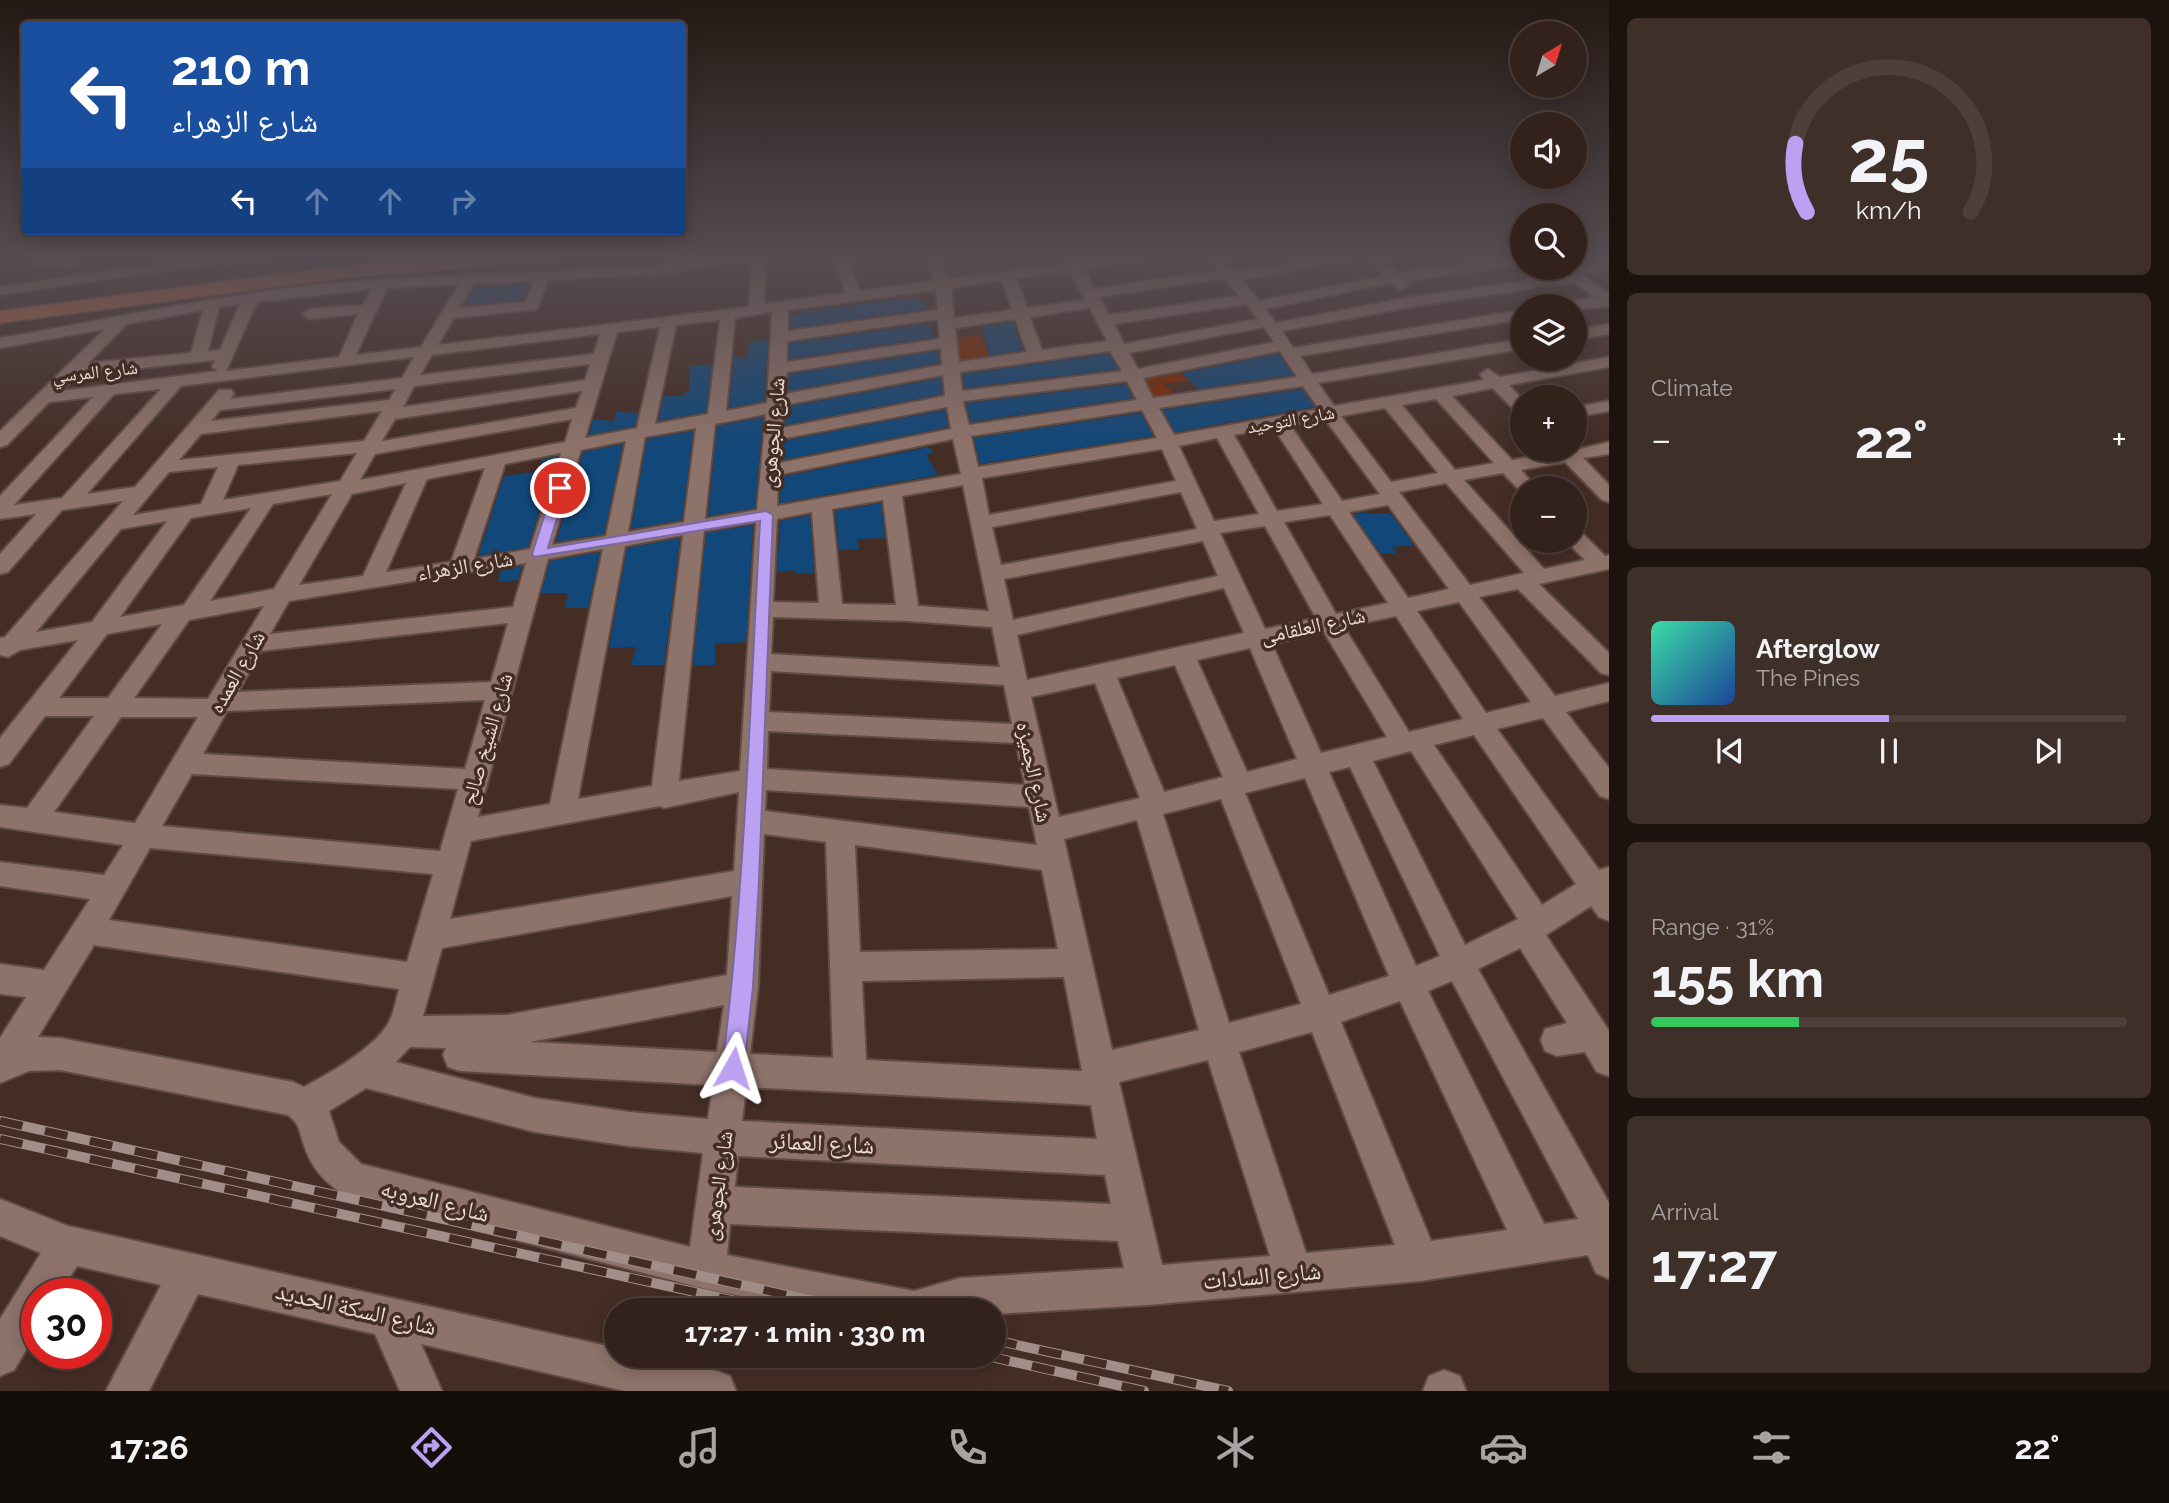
<!DOCTYPE html>
<html lang="en">
<head>
<meta charset="utf-8">
<style>
  :root { --surface:#33221c; --page:#3e2f29; --text:#f1f3f6; --muted:#a9a4a3; --line:#4e3f3b; --accent:#bca0f2 }
  body { margin:0; font-family:Raleway,"Noto Naskh Arabic",sans-serif; background:var(--page); color:var(--text); height:100vh; display:flex; flex-direction:column; font-size:26px; white-space:nowrap }
  * { box-sizing:border-box; margin:0 }
  p { font-size:23px; color:var(--muted) }
  .icon { flex:none; width:38px; height:38px; fill:none; stroke:currentColor; stroke-width:2; stroke-linecap:round; stroke-linejoin:round }
  .map { position:relative; flex:1; overflow:hidden }
  .panel { display:flex; flex-direction:column; gap:18px; padding:18px; background:#1c130f; width:560px }
  .panel>* { flex:none }
  .top-card { position:absolute; left:21px; top:21px; width:665px; height:214px; border-radius:7px; box-shadow:0 4px 18px #0003,0 0 0 2px var(--line); background:#1a4fa0; color:#fff; overflow:hidden }
  .needle { width:46px; rotate:38deg }
  .controls { position:absolute; left:1510px; top:21px; display:grid; gap:14px }
  .controls a { display:grid; place-items:center; width:77px; height:77px; border-radius:50%; background:var(--surface); box-shadow:0 4px 18px #0003,0 0 0 2px var(--line); font-size:35px }
  .speed { position:absolute; left:21px; top:1278px; display:flex; gap:14px; font-size:35px; font-weight:700; text-align:center }
  .speed>* { display:grid; place-content:center; width:91px; height:91px; border-radius:50%; background:var(--surface); box-shadow:0 4px 18px #0003,0 0 0 2px var(--line); line-height:1 }
  .speed .limit { border:10px solid #d22; background:#fff; color:#111 }
  .pin { position:absolute; display:grid; place-items:center; width:60px; height:60px; color:#fff; margin:-30px; border:4px solid #fff; border-radius:50%; box-shadow:0 2px 7px #0007 }
  .me { position:absolute; width:77px; margin:-38px; rotate:6deg; stroke-linejoin:round; filter:drop-shadow(0 0 5px #0008) }
  .turn { display:flex; align-items:center; gap:24px; height:147px; padding:0 35px; font-size:32px }
  .turn .icon { width:91px; height:91px; stroke-width:2.5 }
  .turn b { display:block; font-size:49px; line-height:60px }
  .lanes { display:flex; align-items:center; height:66px; padding:0 35px; background:#0003; justify-content:center; gap:35px; direction:ltr }
  .lanes .off { opacity:.35 }
  .big { font-size:52px; font-weight:700; line-height:1.1 }
  .panel .card { flex:1; display:flex; flex-direction:column; justify-content:center; gap:10px; min-width:0; padding:0 24px; border-radius:10px; background:var(--page) }
  .panel .dial { align-items:center; gap:0 }
  .dial svg { height:182px; overflow:visible; fill:none; stroke:var(--line); stroke-width:7; stroke-linecap:round; text-anchor:middle }
  .dial text { fill:var(--text); stroke:none }
  .song { display:flex; align-items:center; gap:21px }
  .cover { width:84px; height:84px; border-radius:10px; background:linear-gradient(135deg,hsl(160 70% 55%),hsl(220 70% 35%)) }
  .played { height:7px; border-radius:4px; background:linear-gradient(90deg,var(--accent) 50%,var(--line) 50%) }
  .keys { display:flex; justify-content:space-around; direction:ltr }
  .heat { display:flex; justify-content:space-between; align-items:center; font-size:38px; direction:ltr }
  .charge { height:10px; border-radius:5px; background:linear-gradient(90deg,#34c759 31%,var(--line) 0) }
  .trip { position:absolute; left:604px; top:1298px; width:402px; height:70px; border-radius:35px; background:var(--surface); box-shadow:0 4px 18px #0003,0 0 0 2px var(--line); font-weight:700; line-height:70px; text-align:center }
  .tab-bar { display:flex; height:112px; justify-content:space-around; align-items:center; background:#140e0b; color:var(--muted) }
  .tab-bar .icon { width:49px; height:49px }
  .tab-bar .current { color:var(--accent) }
  .tab-bar b { font-size:32px; color:var(--text) }
  main { display:flex; flex:1; min-height:0 }
  .map>svg:first-child { display:block }
  .green { fill:#7d2700 }
  .building { fill:#114779 }
  .lines { fill:none; stroke-linecap:round; stroke-linejoin:round }
  .minor-casing { stroke:#604c45; stroke-width:4 }
  .major-casing { stroke:#604c45; stroke-width:3 }
  .minor { fill:#8e736a; fill-rule:evenodd }
  .major { fill:#bb6545; fill-rule:evenodd }
  .rail-casing { stroke:#a18e88; stroke-width:10 }
  .rail { stroke:#442d25; stroke-width:8; stroke-dasharray:23; stroke-linecap:butt }
  .route { fill:#bca0f2; stroke:#7a689d; stroke-width:2 }
  .labels { text-anchor:middle; stroke-width:7; stroke-linejoin:round; paint-order:stroke }
  .far-street-label { font-size:18px; fill:#ebdbd6; stroke:#442d25 }
  .street-label { font-size:21px; fill:#ebdbd6; stroke:#442d25 }
  .near-street-label { font-size:24px; fill:#ebdbd6; stroke:#442d25 }
</style>
</head>
<body>
<main>
<div class="map">
<svg width="1609" height="1391" viewBox="0 0 1609 1391">
  <rect width="100%" height="100%" fill="#442d25"/>
  <g class="green">
    <path d="M980,335l11,24 -37,3 1,-24z"/>
    <path d="M1175,369l14,12 -25,3 13,13 -29,5 -7,-15 22,-4 -24,3 -5,-10 21,-4 7,10 -5,-10z"/>
  </g>
  <g class="building">
    <path d="M529,284l-7,16 -58,4 11,-17z"/>
    <path d="M902,299h23l1,10 -135,19v-12l10,-1 -1,-4z"/>
    <path d="M1013,322l10,28 -33,5 -8,-28z"/>
    <path d="M929,324l5,13 -144,22v-16z"/>
    <path d="M768,340l-4,61 -35,7 5,-51 14,1 1,-17z"/>
    <path d="M938,351l1,12 -151,28 1,-17z"/>
    <path d="M1109,354l9,15 -154,19 -1,-14z"/>
    <path d="M1279,354l14,21 -95,14 -16,-16z"/>
    <path d="M689,365h23l-6,47 -48,9 6,-25h21l1,-4 3,-1z"/>
    <path d="M941,378l1,16 -157,31 1,-18z"/>
    <path d="M1126,384l7,14 -162,24 -5,-19z"/>
    <path d="M1302,389l13,18 -140,25 -12,-22z"/>
    <path d="M945,410l3,17 -166,33 1,-19z"/>
    <path d="M616,412l22,1 -3,13 -46,9 4,-16 21,2z"/>
    <path d="M1141,413l12,23 -173,28 -6,-26z"/>
    <path d="M763,417l-8,91 -47,8 9,-90z"/>
    <path d="M693,431l-11,89 -51,9 16,-90z"/>
    <path d="M623,444l-19,90 -48,8 27,-90z"/>
    <path d="M929,447l4,6 -7,2 12,20 -158,28 1,-26z"/>
    <path d="M557,456l-29,91 -50,9 26,-80 37,-5v-11z"/>
    <path d="M881,503l4,35 -28,1 2,10 -20,1 -4,-39z"/>
    <path d="M1366,512l2,2 22,-1 24,32 -22,2 5,6 -16,1 -28,-40z"/>
    <path d="M810,515l4,59 -20,-1 1,-3 -18,2 3,-51z"/>
    <path d="M753,525l-7,117 -31,2v21l-22,1 13,-133z"/>
    <path d="M680,538l-16,127h-33l5,-18 -27,1 18,-100z"/>
    <path d="M600,552l-12,56h-23l3,-15h-27l9,-32z"/>
    <path d="M522,566l-4,14 -20,2 2,-12z"/>
  </g>
  <g class="lines">
    <defs>
      <g id="minor">
        <path d="M40,256l34,3 7,4 -7,4 -39,-1 -2,-3z"/>
        <path d="M230,256h51l-7,4 -116,11 -158,24v-8l158,-24z"/>
        <path d="M727,256h39l-2,48 81,-11 -11,-37h14l11,35 75,-10 -9,-25h14l9,23 169,-23h37l-7,4 -63,9 10,20 125,-19 -11,-14h14l14,16 100,-16h45l16,17 125,-17v8l-118,17 4,5 -7,4 -11,-7 -125,26 11,14 140,-27 104,-14 7,-4 38,-3 -7,-7 51,-6v8l-27,4 27,20v12l-34,4v-4h-13l2,-3 31,-6 -20,-14 -38,3 -7,3 -114,17 -134,25 11,17 229,-38v9l-222,37 12,18 210,-35v10l-204,34 16,23 150,-26 -4,-6 8,-5 12,8 109,-20v10l-100,18 13,14v14l-6,-1 -23,-24 -41,8 60,64 44,-8 -1,-2h20l34,-8v12l-26,4 26,27v17l-7,-2 -37,-38 -44,8 16,18h-15v5l-19,-20 -39,7 80,89 41,-9 -19,-19h9v-9l7,1 23,23 4,-1v14l-70,15 70,69v22l-8,-2 -83,-84 -39,8 76,99 54,-13v18l-43,11 43,56v31l-9,-3 -57,-78 -46,11 102,141 10,-3v54l-10,-4 -8,-11 -45,29 63,96v45l-12,-4 -12,-20 -28,4 -12,-5 -4,-11 4,-11 22,-6 -47,-75 -42,21 131,234v76l-13,-6 -8,-18 -167,26 -274,24 -153,9v-3h-179l-109,-22 -353,-91c-26,-11 -42,-29 -50,-56 -4,-13 -4,-19 -15,-27l-228,-45 -31,1 -29,12v-45l26,-41 -26,-3v-30l44,6 46,-71 -90,-13v-24l104,13 19,-30 -123,-18v-22l27,3 67,-92h-49l-36,48 -9,3v-29l78,-98 -58,10 -12,7 -8,-2v-17l5,-1 118,-136 -61,9 -54,62 -8,2v-20l36,-40 -36,5v-23l93,-99 -44,5 -42,43 -7,2v-16l105,-102 -105,19v-10c118,-20 232,-47 351,-56 125,-11 251,-7 376,-26zM1367,257l16,19 -124,25 -17,-21zM752,261l-3,46 -311,38 16,-27 83,-9 11,-29 106,-6zM1070,271l15,29 -58,8 -11,-30zM1225,278l14,18 -130,19 -10,-18zM1002,280l10,30 -58,8 -3,-30zM533,281l-7,21 -67,6 15,-24zM459,284l-38,63 -65,8 31,-67zM372,289l-9,16 -53,4 -8,5 8,5 48,-5 -19,43 -113,14 31,-69zM936,290l2,20 -150,21v-21zM240,304l-20,46 -12,1 11,-44zM1246,304l12,15 -134,25 -10,-20zM1090,308l17,33 -65,9 -12,-33zM203,310l-12,43 -103,10 39,-39zM772,312l-5,91 -41,8 9,-93zM938,319l2,20 -153,23v-21zM1015,319l12,33 -68,10 -4,-34zM720,320l-12,94 -53,10 21,-99zM660,327l-23,101 -52,10 32,-106zM1264,327l10,15 -136,27 -9,-16zM600,334l-6,20 -174,21 12,-20zM941,348l1,17 -157,29 2,-22zM1110,351l12,20 -160,20 -2,-19zM1280,351l17,26 -144,21 -10,-20zM414,357l-12,21 -172,21 4,-5 -3,-4h-12l-84,97 -48,7 94,-108zM215,360l-3,7 6,4 -157,20 16,-16zM590,364l-5,16 -182,27 11,-21zM943,375l2,21 -163,32 2,-23zM1127,381l10,19 -168,25 -6,-24zM1303,386l16,23 -145,26 -15,-27zM161,389l-99,109 -48,7 100,-111zM396,389l-7,11 -178,21 9,-11zM582,391l-6,17 -194,33 13,-22zM1436,399l58,64 -39,7 -53,-65zM947,407l4,22 -172,34 2,-24zM1385,408l53,65 -47,9 -50,-66zM1142,410l15,28 -179,29 -7,-31zM382,411l-18,30 -185,19 22,-26zM766,414l-9,96 -52,9 10,-95zM572,419l-7,23 -205,38 15,-26zM1325,419l55,75 -38,7 -52,-76zM696,428l-12,94 -56,10 17,-95zM1274,428l49,76 -46,7 -43,-76zM1217,438l42,76 -45,7 -35,-75zM953,439l8,35 -184,32 1,-31zM626,441l-20,95 -54,9 29,-95zM1162,449l14,32 -187,34 -7,-37zM357,453l-17,28 -117,19 15,-35zM561,453l-31,96 -56,10 31,-95zM218,467l-17,37 -68,11 36,-43zM485,468l-34,94 -65,10 41,-93zM406,483l-43,93 -64,9 53,-91zM1446,483l78,90 -54,12 -71,-93zM963,485l26,126 -71,-5 -16,-110zM1181,492l16,37 -196,36 -9,-38zM332,494l-58,95 -64,12 63,-97zM883,500l13,105 -54,-1 -10,-95zM1388,505l61,84 -41,9 -59,-86zM251,508l-67,97 -64,12 71,-99zM812,512l7,91 -46,-1 4,-83zM1330,515l58,88 -52,11 -52,-92zM167,521l-75,101 -56,10 85,-103zM756,522l-16,249 -61,10 25,-250zM1265,526l51,92 -51,11 -45,-96zM683,535l-31,251 -74,13 47,-253zM1203,541l15,35 -205,44 -9,-41zM603,549l-53,255 -72,13 70,-258zM526,563l-13,44 -243,27 19,-33zM1224,588l20,45 -217,47 -10,-45zM1459,602l72,100 -45,11 -69,-102zM264,606l-56,93 -74,-1 55,-78zM1396,616l67,103 -54,13 -65,-105zM773,617l135,4 84,6 8,40 -229,-13zM508,623l-17,59 -253,10 23,-41zM162,624l-54,74h-49l48,-64zM1324,632l63,105 -66,16 -49,-109zM1250,648l47,111 -50,13 -50,-112zM1175,665l48,112 -59,15 -47,-114zM771,671l233,14 8,39 -243,-12zM1095,683l45,115 -81,19 -28,-120zM485,700l-20,69 -262,-15 24,-43zM121,717h77l-63,106 -81,-11zM768,731l248,12 9,42 -258,-16zM1474,735l102,149 -34,21 -108,-160zM1411,751l107,168 -53,26 -92,-184zM1350,767l90,189 -24,10 -87,-194zM192,774l266,15 -18,62 -278,-25zM1305,778l84,198 -60,19 -84,-202zM766,790l263,17 8,38 -272,-34zM739,792l-5,79 -284,48 21,-78 189,-35 4,2zM1221,799l80,205 -72,19 -66,-209zM1137,820l62,210 -87,20 -48,-211zM764,834l62,8 7,216 -83,-4 8,-67zM855,845l187,25 16,79 -198,3zM150,848l283,26 -26,88 -298,-42zM732,896l-5,79 -220,40 -84,1 19,-68zM94,945l305,44c-3,11 -5,24 -10,33 -14,26 -59,51 -85,65l-11,-5 -233,-44 -22,-1zM1064,977l18,94 -216,-11 -4,-79zM1452,981l126,238 -34,5 -116,-233zM1400,1001l107,229 -76,11 -90,-219zM724,1005l-7,47 -187,-10zM1312,1032l83,213 -89,8 -67,-201zM410,1047l36,1 -3,7 5,12 12,4 253,14 -5,34 -79,-7 -94,-14 -139,-36zM1208,1060l62,196 -108,9 -43,-183zM746,1087l345,18 6,34 -355,-18zM366,1088l169,44 94,14 74,7 -13,94 -329,-83 -22,-22 -10,-31zM738,1156l367,19 6,29 -376,-17zM730,1224l388,17 6,27 -164,10 -46,13 -187,-36z"/>
        <path d="M1609,324v10l-34,6v-10z"/>
        <path d="M1609,401v10l-34,6v-10z"/>
        <path d="M0,1199l68,27 548,122v8c38,0 78,6 114,20l6,15h-111l-204,-47 21,47h-42l-25,-57 -177,-40 -49,97h-43l55,-106 -84,-19 -17,27h-23v39l-23,38 -14,6v-57l41,-66 -41,-17z"/>
        <path d="M1444,1370l16,6 6,15h-43l6,-15z"/>
      </g>
      <path id="major" d="M481,256h83l-9,5 -206,16 -349,46v-12l349,-46z"/>
    </defs>
    <use href="#minor" class="minor-casing"/>
    <use href="#major" class="major-casing"/>
    <use href="#minor" class="minor"/>
    <use href="#major" class="major"/>
    <defs>
      <g id="rail">
        <path d="M0,1121l859,190"/>
        <path d="M0,1139l781,172"/>
        <path d="M994,1340l234,51"/>
        <path d="M987,1356l157,35"/>
      </g>
    </defs>
    <use href="#rail" class="rail-casing"/>
    <use href="#rail" class="rail"/>
  </g>
  <linearGradient id="sky" x2="0" y2="1"><stop stop-color="#251914"/><stop offset="0.57" stop-color="#564c51"/><stop offset="1" stop-color="#564c51" stop-opacity="0"/></linearGradient>
  <rect width="1609" height="451" fill="url(#sky)"/>
  <path class="route" d="M560,485l6,3 -18,60 218,-37 7,4 -14,366 -6,106 -9,81 -3,8 -8,3 -7,-3 -4,-8c23,-181 28,-365 38,-547l-226,36 -2,-3 21,-66z"/>
  <g class="labels">
    <g class="far-street-label">
      <text transform="translate(95 372) rotate(-6)" y="6">شارع المرسي</text>
      <text transform="translate(1291 420) rotate(-10)" y="6">شارع التوحيد</text>
    </g>
    <g class="street-label">
      <text transform="translate(773 433) rotate(-85)" y="7">شارع الجوهرى</text>
      <text transform="translate(465 566) rotate(-9)" y="7">شارع الزهراء</text>
      <text transform="translate(1313 626) rotate(-12)" y="7">شارع العلقامى</text>
      <text transform="translate(237 672) rotate(-60)" y="7">شارع العمده</text>
      <text transform="translate(487 739) rotate(-74)" y="7">شارع الشيخ صالح</text>
      <text transform="translate(1034 772) rotate(78)" y="7">شارع الجميزه</text>
      <text transform="translate(718 1186) rotate(-82)" y="7">شارع الجوهرى</text>
    </g>
    <g class="near-street-label">
      <text transform="translate(822 1143) rotate(3)" y="8">شارع العمائر</text>
      <text transform="translate(435 1201) rotate(14)" y="8">شارع العروبه</text>
      <text transform="translate(1262 1276) rotate(-5)" y="8">شارع السادات</text>
      <text transform="translate(356 1309) rotate(13)" y="8">شارع السكة الحديد</text>
    </g>
  </g>
</svg>
<div class="controls">
<a><svg class="needle" viewBox="-14 -14 28 28"><path d="M0-13l5 13h-10z" fill="#e53935"/><path d="M0 13l5-13h-10z" fill="#a9a4a3"/></svg></a>
<a><svg class="icon" aria-label="sound" viewBox="0 0 24 24"><path d="M4 9h4l5-4v14l-5-4H4zM17 9q2 3 0 6"/></svg></a>
<a><svg class="icon" aria-label="search" viewBox="0 0 24 24"><circle cx="10" cy="10" r="6"/><path d="M15 15l6 6"/></svg></a>
<a><svg class="icon" aria-label="layers" viewBox="0 0 24 24"><path d="M12 4l9 5-9 5-9-5zM3 14l9 5 9-5"/></svg></a>
<a>+</a>
<a>−</a>
</div>
<div class="speed"><div class="limit">30</div></div>
<div class="pin" style="left:560px;top:488px;background:#d93025"><svg class="icon" aria-label="arrive" viewBox="0 0 24 24"><path d="M6 21V4h12l-3 4 3 4H6"/></svg></div>
<svg class="me" style="left:733px;top:1068px" viewBox="-20 -20 40 40"><path d="M0-17L14 15 0 8-14 15z" fill="#bca0f2" stroke="#fff" stroke-width="4"/></svg>
<div class="trip">17:27 · 1 min · 330 m</div>
<div class="top-card">
<div class="turn"><svg class="icon" aria-label="left" viewBox="0 0 24 24"><path d="M17 20v-9H6M10 6l-5 5 5 5"/></svg><div><b>210 m</b>شارع الزهراء</div></div>
<div class="lanes"><svg class="icon" aria-label="left" viewBox="0 0 24 24"><path d="M17 20v-9H6M10 6l-5 5 5 5"/></svg><svg class="icon off" aria-label="ahead" viewBox="0 0 24 24"><path d="M12 20V5M6 11l6-6 6 6"/></svg><svg class="icon off" aria-label="ahead" viewBox="0 0 24 24"><path d="M12 20V5M6 11l6-6 6 6"/></svg><svg class="icon off" aria-label="right" viewBox="0 0 24 24"><path d="M7 20v-9h11M14 6l5 5-5 5"/></svg></div>
</div>
</div>
<section class="panel">
<div class="card dial"><svg viewBox="0 0 100 80">
<path d="M14 69A42 42 0 1 1 86 69"/>
<path d="M14 69A42 42 0 0 1 9 39" stroke="#bca0f2"/>
<text x="50" y="56" font-size="32" font-weight="700">25</text>
<text x="50" y="72" font-size="11">km/h</text>
</svg></div>
<div class="card"><p>Climate</p>
<div class="heat"><a>−</a><b class="big">22°</b><a>+</a></div>
</div>
<div class="card">
<div class="song"><i class="cover"></i><div><b>Afterglow</b><p>The Pines</p></div></div>
<div class="played"></div>
<div class="keys"><svg class="icon" aria-label="previous" viewBox="0 0 24 24"><path d="M18 5L8 12l10 7zM5 5v14"/></svg><svg class="icon" aria-label="pause" viewBox="0 0 24 24"><path d="M8 5v14M16 5v14"/></svg><svg class="icon" aria-label="next" viewBox="0 0 24 24"><path d="M6 5l10 7-10 7zM19 5v14"/></svg></div>
</div>
<div class="card"><p>Range · 31%</p><b class="big">155 km</b><div class="charge"></div></div>
<div class="card"><p>Arrival</p><b class="big">17:27</b></div>
</section>
</main>
<nav class="tab-bar">
<b>17:26</b>
<svg class="icon current" aria-label="directions" viewBox="0 0 24 24"><path d="M12 3l9 9-9 9-9-9zM9 14v-3h6M13 9l2 2-2 2"/></svg>
<svg class="icon" aria-label="music" viewBox="0 0 24 24"><path d="M9 18V5l10-2v13"/><circle cx="6" cy="18" r="3"/><circle cx="16" cy="16" r="3"/></svg>
<svg class="icon" aria-label="phone" viewBox="0 0 24 24"><path d="M5 4h4l2 5-3 2q2 4 5 5l2-3 5 2v4C11 20 4 13 5 4z"/></svg>
<svg class="icon" aria-label="climate" viewBox="0 0 24 24"><path d="M12 3v18M4 7l16 10M4 17L20 7"/></svg>
<svg class="icon" aria-label="car" viewBox="0 0 24 24"><path d="M5 17H2v-5l4-1 3-4h7l3 4 3 1v5h-3M9 17h6M6 11h13"/><circle cx="7" cy="17" r="2"/><circle cx="17" cy="17" r="2"/></svg>
<svg class="icon" aria-label="filters" viewBox="0 0 24 24"><path d="M4 7h16M4 17h16"/><circle cx="9" cy="7" r="2"/><circle cx="15" cy="17" r="2"/></svg>
<b>22°</b>
</nav>
</body>
</html>
